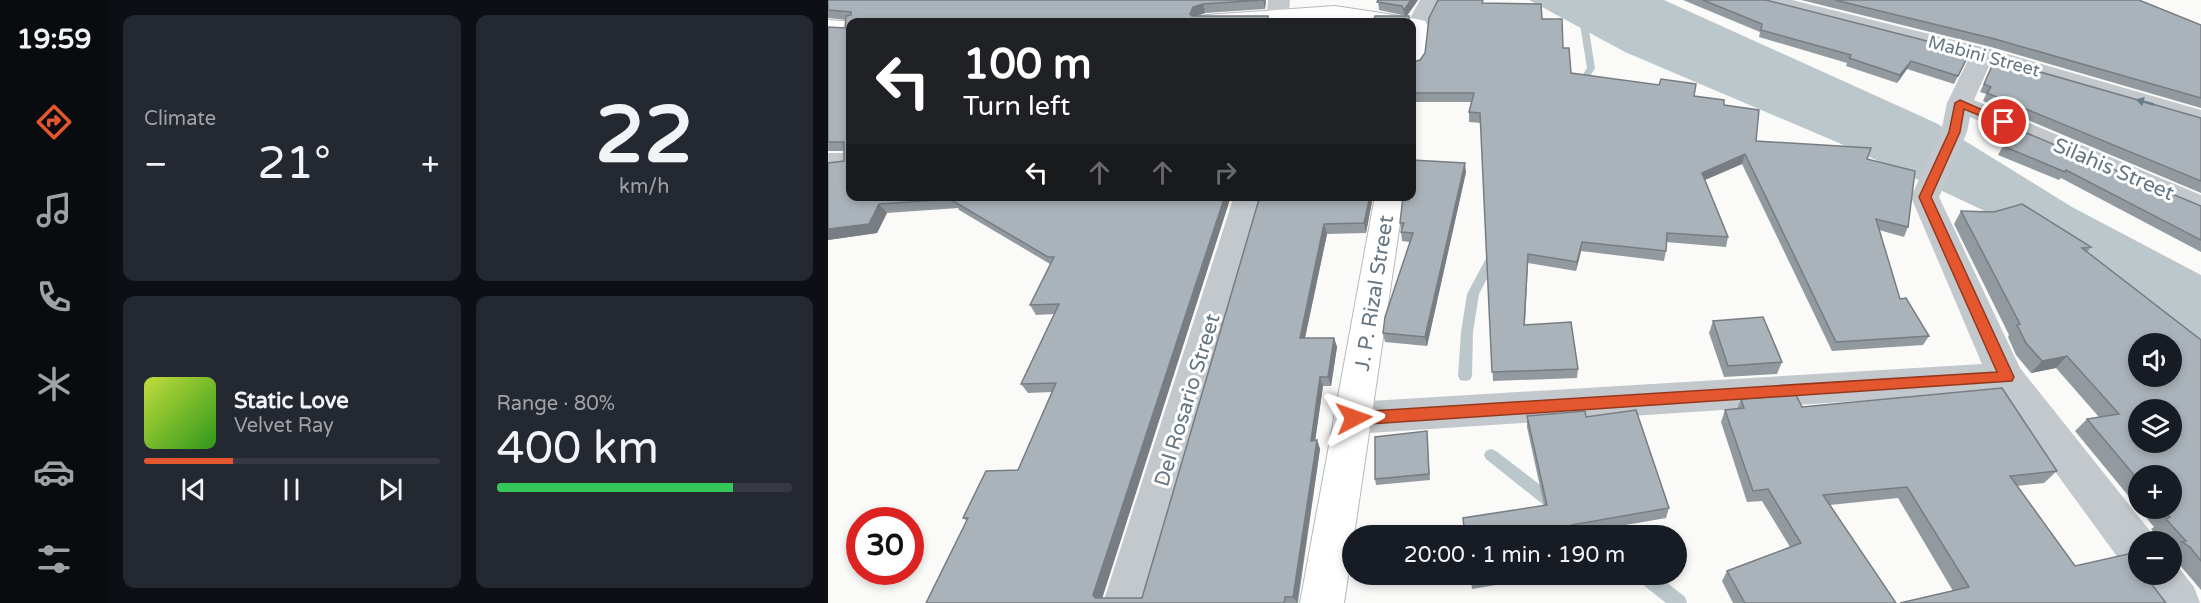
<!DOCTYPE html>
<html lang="en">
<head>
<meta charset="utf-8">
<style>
  :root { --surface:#171b24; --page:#242831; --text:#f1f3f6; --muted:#9ea1a6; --line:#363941; --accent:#e4572e }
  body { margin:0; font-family:"Varela Round",sans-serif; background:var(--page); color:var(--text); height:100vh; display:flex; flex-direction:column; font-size:22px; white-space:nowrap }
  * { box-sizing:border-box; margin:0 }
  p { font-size:20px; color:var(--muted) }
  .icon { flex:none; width:33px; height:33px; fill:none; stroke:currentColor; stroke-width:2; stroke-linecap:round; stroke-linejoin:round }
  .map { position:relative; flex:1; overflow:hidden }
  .details { display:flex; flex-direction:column; gap:15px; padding:15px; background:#0d0f14; width:720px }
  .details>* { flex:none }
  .hud { position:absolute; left:18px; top:18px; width:570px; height:183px; border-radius:12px; box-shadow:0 3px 9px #0003; background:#202124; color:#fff; overflow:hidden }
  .buttons { position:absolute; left:1300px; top:333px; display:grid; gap:12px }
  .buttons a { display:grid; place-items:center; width:54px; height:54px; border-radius:50%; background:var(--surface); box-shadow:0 3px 9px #0003; font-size:30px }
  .speed { position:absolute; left:18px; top:507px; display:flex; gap:12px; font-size:30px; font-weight:700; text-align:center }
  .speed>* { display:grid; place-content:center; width:78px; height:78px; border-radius:50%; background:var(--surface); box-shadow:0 3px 9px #0003; line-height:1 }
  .speed .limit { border:9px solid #d22; background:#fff; color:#111 }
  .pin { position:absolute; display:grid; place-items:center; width:51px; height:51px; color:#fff; margin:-26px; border:3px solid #fff; border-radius:50%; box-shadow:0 2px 6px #0007 }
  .me { position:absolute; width:66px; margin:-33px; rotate:86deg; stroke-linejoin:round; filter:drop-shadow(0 0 4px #0008) }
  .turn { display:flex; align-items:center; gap:21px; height:126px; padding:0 18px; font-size:27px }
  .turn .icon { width:78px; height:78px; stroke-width:2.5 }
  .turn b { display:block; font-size:42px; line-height:51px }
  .lanes { display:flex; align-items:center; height:57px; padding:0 18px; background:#0003; justify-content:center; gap:30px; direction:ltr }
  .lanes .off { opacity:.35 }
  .big { font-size:45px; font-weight:600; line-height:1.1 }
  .details .tile { flex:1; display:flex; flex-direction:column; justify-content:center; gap:9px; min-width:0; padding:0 21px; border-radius:12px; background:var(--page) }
  .details .dial { align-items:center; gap:0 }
  .dial b { font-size:78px; line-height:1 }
  .song { display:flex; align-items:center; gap:18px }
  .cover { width:72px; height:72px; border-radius:9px; background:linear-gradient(135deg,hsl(70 70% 55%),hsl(110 70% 35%)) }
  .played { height:6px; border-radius:3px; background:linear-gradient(90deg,var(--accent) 30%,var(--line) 30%) }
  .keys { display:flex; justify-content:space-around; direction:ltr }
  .heat { display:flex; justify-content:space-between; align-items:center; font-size:33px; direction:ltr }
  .charge { height:9px; border-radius:4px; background:linear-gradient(90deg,#34c759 80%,var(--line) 0) }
  .details .tiles { flex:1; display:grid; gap:15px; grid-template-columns:repeat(2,1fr) }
  .trip { position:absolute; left:514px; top:525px; width:345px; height:60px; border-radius:30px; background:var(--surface); box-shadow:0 3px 9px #0003; font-weight:600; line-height:60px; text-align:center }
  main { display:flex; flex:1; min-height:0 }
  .tabs { display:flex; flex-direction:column; width:108px; justify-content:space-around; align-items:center; background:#090b0e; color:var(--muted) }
  .tabs .icon { width:42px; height:42px }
  .tabs .current { color:var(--accent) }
  .tabs b { font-size:27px; color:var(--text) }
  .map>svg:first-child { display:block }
  .water { fill:#bbc7cb }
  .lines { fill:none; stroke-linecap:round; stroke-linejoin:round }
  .stream { fill:#bbc7cb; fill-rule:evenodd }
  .secondary-casing { stroke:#b3babf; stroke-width:2 }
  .street { fill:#c3c8cc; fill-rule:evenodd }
  .secondary { fill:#fff; fill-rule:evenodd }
  .wall { fill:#929a9f; fill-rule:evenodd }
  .shaded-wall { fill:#777d82 }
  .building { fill:#aab3b9; stroke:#777d82; stroke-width:1.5; fill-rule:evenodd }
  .oneway { fill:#6a7a87 }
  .route { fill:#e4572e; stroke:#94391e; stroke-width:1.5 }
  .labels { text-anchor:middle; stroke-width:6; stroke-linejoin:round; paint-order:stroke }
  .far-street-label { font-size:18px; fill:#657683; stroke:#fff }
  .street-label { font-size:21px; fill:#657683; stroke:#fff }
</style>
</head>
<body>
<main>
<nav class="tabs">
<b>19:59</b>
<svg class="icon current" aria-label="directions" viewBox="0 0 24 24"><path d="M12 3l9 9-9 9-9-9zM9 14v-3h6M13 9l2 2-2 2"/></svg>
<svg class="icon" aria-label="music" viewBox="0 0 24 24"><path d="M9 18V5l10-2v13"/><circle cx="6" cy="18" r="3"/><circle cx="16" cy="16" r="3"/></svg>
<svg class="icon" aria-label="phone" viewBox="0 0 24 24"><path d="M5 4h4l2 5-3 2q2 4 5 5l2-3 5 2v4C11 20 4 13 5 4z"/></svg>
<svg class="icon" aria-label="climate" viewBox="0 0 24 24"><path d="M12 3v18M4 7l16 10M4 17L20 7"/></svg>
<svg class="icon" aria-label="car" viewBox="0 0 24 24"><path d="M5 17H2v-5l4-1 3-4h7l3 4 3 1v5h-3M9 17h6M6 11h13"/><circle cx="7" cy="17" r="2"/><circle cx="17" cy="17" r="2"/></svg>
<svg class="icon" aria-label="filters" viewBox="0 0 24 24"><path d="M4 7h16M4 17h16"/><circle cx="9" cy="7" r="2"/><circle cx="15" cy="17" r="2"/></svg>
</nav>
<section class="details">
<div class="tiles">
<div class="tile"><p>Climate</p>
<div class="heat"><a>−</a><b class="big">21°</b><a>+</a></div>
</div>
<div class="tile dial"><b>22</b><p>km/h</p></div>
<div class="tile">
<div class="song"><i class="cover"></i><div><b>Static Love</b><p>Velvet Ray</p></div></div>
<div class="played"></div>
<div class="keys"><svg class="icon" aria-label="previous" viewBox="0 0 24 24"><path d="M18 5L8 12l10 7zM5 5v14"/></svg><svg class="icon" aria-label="pause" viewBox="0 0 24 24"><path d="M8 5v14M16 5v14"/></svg><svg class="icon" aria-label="next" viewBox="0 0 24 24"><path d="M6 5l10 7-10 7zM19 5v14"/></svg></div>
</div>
<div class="tile"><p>Range · 80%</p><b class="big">400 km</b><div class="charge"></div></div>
</div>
</section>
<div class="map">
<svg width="1373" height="603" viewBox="0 0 1373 603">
  <rect width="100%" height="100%" fill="#fafaf8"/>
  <path class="water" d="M701,0h135l272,123 136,84 129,68v82l-121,-101 -227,-107 -228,-97z"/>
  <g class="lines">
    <g class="stream">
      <path d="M748,0h8l11,68 -14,23 -3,1 -4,-3 13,-21z"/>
      <path d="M666,250l6,4 -21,40 -6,38 -1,44 -2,4 -5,1 -5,-1 -2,-4 3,-44 6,-38 23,-43z"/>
      <path d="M663,449l5,2 64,49 2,5 -2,5 -5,2 -5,-2 -64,-51 -2,-4 2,-4z"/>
      <path d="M748,514l23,17 2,5h-19l-11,-10 -3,-5 3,-5z"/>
      <path d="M807,574h21l29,23 2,6h-21l-29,-23z"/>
    </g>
    <defs>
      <g id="secondary">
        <path d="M507,6l59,9 8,2 2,4 8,-3 13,3 3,5 -4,36 -4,5 -8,2v-47h-58l-19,-2 -42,2h-98l3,-5 8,-2z"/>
        <path d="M0,20l27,2h-5v13l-22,-1z"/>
        <path d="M547,196h29l-60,407h-44z"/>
      </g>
    </defs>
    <use href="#secondary" class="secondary-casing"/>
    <g class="street">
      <path d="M440,0h22l-2,22h-22z"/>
      <path d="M592,0h22l-17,31h-13v-9h-4z"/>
      <path d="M927,0h37l198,49 211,61v16l-211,-62 -16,36 227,95v21l-231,-99 -3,15 -28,65 81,171 134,168 2,6h-17v32h33v-15l22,28 6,16h-49l-16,-29 2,-3 -13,-5 -127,-174 -643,42 -13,-5 -6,-11 6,-11 13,-5 628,-38 -71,-167 30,-65 6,-29 22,-45 -210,-54z"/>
      <path d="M0,153h22v16l-22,2z"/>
      <path d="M406,196h29l-116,407h-44z"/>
    </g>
    <use href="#secondary" class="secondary"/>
  </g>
  <g class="wall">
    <path d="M0,0h438l-1,9 -60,4 -8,3h71l2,6h-420v174h381l-129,402h40l118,-402h113l-7,37 -39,1 -22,104h29l3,9 -6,39h-8l-8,54h2l3,9 -22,154h-372l41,-82 -4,-3 23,-47 32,-1 34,-78 -24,1 -7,-9 34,-70 -19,1 -6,-10 20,-41 -91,-54 -1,-2 -71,5 -10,20 -49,7v-77l16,-2v-10h-16v-124l17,1 1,-8 -18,-2z"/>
    <path d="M550,0h40l-11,16 -28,-6z"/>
    <path d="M855,0h83l204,52 -16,32 -47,-15 -10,14 -51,-17 1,-3 -88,-26 1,-5z"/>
    <path d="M973,0h338l62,25v83l-210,-61z"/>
    <path d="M656,3l58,16 21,29 8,25 123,23 30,9 32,36 111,18 41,68 -4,10 -25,-7 21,69 29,37 -6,9 -91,6 -90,-187 -37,16 23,57 -2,10 -60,-5v9l-2,10 -83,-10 -5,20 -48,-8 -3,62 53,44 -1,9 -84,3 -12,-258 -12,-1v-10l2,-10h-59v-40l8,-2z"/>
    <path d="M1167,59l206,59v75l-218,-92 3,-7 -6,-2z"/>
    <path d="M1175,146l198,60v46l-140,-74 -2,2 -61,-25z"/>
    <path d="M638,172l-39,174 -42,-4 -2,-9 27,-91 -8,-1 -2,-18z"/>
    <path d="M1133,211l130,36 -4,5 114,88v250l-29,-34v-14h-10l-11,-13 3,-2 -79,-96 12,-12 12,-2 -43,-49 -25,5 -15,-18 -8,-18 1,-2 -55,-111zM1311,476l33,32h-33z"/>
    <path d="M885,321l69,41 -5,12 -53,3 -15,-44z"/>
    <path d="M913,399l61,8 255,64 -13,12 -27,3 58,80 64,2 -186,23 -55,-93 -68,7 66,98h-163l-11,-22 5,-10 63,-24 -28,-46 -15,1 -26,-80 4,-12 12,-1z"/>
    <path d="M699,416l59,1 83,91 -3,10 -92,16 -30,-29 -17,-78z"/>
    <path d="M599,431l3,49 -54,5 -1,-6z"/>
    <path d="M642,574h79v2l-77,13z"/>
  </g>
  <g class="shaded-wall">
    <path d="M435,0h3l-1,9z"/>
    <path d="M583,0h7l-13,18 -1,-8z"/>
    <path d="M375,4l2,9 -9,3 -3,6 -3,-8 3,-7z"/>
    <path d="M1083,61l-4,8 -10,14 3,-8z"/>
    <path d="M917,154l-3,10 -42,18 2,-9z"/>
    <path d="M637,163l1,9 -39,174 -2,-9z"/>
    <path d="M397,196h6l-130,406 -8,-7z"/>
    <path d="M542,196h3l-7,37 -2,-10z"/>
    <path d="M51,204l8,9 -10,20 -49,7v-11z"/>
    <path d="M496,224l3,10 -24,113 -3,-9z"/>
    <path d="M754,242l-1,9 -5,20 1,-9z"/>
    <path d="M506,338l3,9 -6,39 -3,-9z"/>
    <path d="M1239,356l-11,12 -25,5 11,-12z"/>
    <path d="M492,377l3,9 -9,63 -3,-8z"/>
    <path d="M489,440l3,9 -23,154 -4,-6z"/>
  </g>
  <g class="building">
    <path d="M0,0h435l-60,4 -10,3 -3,7 2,2h76v6h-418v174h375l-132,399 2,3h47l118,-402h110l-6,27 -40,1 -24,114h34l-6,39h-8l-9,64 6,-1 -24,157h-8l-1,6h-358l42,-85h-5l23,-47 32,-1 38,-87 -35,1 38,-80 -29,1 24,-48h-6l-95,-56 1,-2 -75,5 -10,20 -41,5v-66l16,-2v-19h-16v-115l17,1 1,-12 5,-1v-3l-23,-2z"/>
    <path d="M550,0h33l-7,10 -2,-4 -25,-4z"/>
    <path d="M610,0h45l-1,3 59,1 1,15h20l1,29h6l2,25 88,12 2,-6 35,5 -2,12 30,4v5l35,5 -3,31 115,7 -4,11 48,12 -7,56 -32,-8 24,80 6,-1 23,38 -93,6 -91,-188 -43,19 26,64 -61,-4 -1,18 -84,-9 -5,20 -49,-8 -4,71 47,-3 7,47 -86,3 -12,-259 -11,-1 5,-19h-62v-31l8,-2 5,-7 4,-35z"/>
    <path d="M875,0h63l204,52 -12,24 -47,-15 -11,14 -51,-17 2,-3 -90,-25 1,-6z"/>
    <path d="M1007,0h304l62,25v73l-206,-59z"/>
    <path d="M547,16h34v6h-36z"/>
    <path d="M1167,59l206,59v63l-214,-88 4,-6 -7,-3z"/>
    <path d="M1189,129l184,77v34l-135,-70 -1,2 -62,-26z"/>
    <path d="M584,160l53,3 -40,174 -42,-4 2,-16 28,-84 -12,-1 3,-9h-4l3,-27h9z"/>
    <path d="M1194,204l69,43 -9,1 119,92v221l-11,-14 -8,-5 4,-1 -20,-22 4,-2 -8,-9h10v-32h-33v5l-52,-62 32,-5 -52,-58 -25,5 -16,-18 -9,-18 3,-1 -59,-113 33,1zM1311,344h33v32h-33zM1311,410h33v32h-33z"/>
    <path d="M935,317l19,45 -54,4 -15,-45z"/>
    <path d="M1174,388l55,83 -47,5 65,90 53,-12 11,14v6h5l22,29h-266l69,-16 -62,-100 -84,8 73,108h-151l-18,-32 74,-28 -33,-54 -15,2 -28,-81 19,-2 -3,-9 55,-4 6,12z"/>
    <path d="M808,410l33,98 -98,17 3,11h-109l-2,-18 84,-13 -20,-89 58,-5 1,6z"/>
    <path d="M599,431l2,43 -54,5v-42z"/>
    <path d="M642,574h31l-30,6z"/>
  </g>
  <defs><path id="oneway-solid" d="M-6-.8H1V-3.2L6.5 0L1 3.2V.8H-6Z" transform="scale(1.5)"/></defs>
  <use class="oneway" href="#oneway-solid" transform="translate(1317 102) rotate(-164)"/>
  <path class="route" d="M1132,100l50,22 -2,2h-8l-36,-15 -4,23 -29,65 83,180 -2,4 -658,44 -5,-2 -3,-5 3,-4 5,-2 643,-40 -78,-175 30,-65 6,-29z"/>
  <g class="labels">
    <g class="far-street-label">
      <text transform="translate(1156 56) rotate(15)" y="6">Mabini Street</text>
    </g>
    <g class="street-label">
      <text transform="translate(1286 169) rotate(23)" y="7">Silahis Street</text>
      <text transform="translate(546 293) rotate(-81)" y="7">J. P. Rizal Street</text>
      <text transform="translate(359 400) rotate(-73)" y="7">Del Rosario Street</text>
    </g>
  </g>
</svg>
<div class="buttons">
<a><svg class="icon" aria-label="sound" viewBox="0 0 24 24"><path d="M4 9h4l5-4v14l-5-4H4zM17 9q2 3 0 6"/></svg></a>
<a><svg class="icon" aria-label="layers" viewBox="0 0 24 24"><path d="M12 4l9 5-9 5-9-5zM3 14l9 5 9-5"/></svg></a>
<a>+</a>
<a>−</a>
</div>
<div class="speed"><div class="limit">30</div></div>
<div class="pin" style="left:1176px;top:122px;background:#d93025"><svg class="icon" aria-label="arrive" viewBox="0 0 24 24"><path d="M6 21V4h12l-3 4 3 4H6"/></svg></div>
<svg class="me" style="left:526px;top:418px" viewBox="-20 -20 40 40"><path d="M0-17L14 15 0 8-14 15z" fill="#e4572e" stroke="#fff" stroke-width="4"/></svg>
<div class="trip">20:00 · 1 min · 190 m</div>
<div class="hud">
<div class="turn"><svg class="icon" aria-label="left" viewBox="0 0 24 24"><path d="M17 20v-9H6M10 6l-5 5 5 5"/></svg><div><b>100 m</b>Turn left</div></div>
<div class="lanes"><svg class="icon" aria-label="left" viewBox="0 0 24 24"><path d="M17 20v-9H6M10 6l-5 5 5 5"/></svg><svg class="icon off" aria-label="ahead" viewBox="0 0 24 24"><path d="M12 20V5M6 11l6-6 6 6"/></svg><svg class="icon off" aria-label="ahead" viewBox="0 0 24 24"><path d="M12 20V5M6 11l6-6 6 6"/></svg><svg class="icon off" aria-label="right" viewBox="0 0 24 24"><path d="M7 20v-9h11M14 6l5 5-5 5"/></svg></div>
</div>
</div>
</main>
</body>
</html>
